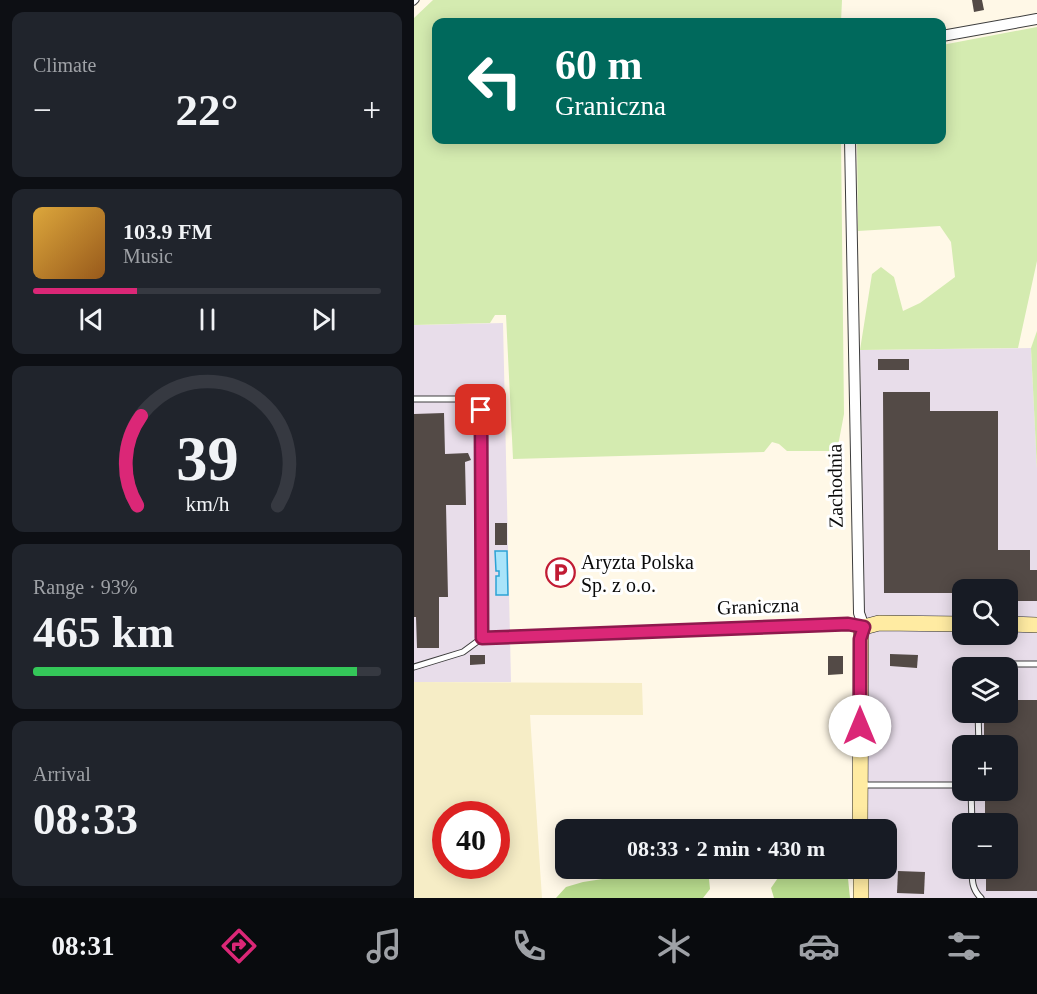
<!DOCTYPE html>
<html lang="en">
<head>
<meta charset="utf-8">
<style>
  :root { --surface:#171b24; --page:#20242c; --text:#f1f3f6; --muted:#9ea1a6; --line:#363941; --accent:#db2777 }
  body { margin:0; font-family:"Times New Roman",serif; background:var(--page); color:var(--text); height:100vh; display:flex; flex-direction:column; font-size:22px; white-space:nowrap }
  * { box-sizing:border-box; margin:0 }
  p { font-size:20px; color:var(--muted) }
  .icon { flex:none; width:33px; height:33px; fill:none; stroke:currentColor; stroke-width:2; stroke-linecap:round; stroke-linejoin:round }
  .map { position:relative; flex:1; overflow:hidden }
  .drawer { display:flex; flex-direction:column; gap:12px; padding:12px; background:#0d0f14; width:414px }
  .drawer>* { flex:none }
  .top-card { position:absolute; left:18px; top:18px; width:514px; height:126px; border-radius:12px; box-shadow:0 3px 15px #0003; background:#00695c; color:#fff; overflow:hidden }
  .tools { position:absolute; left:538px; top:579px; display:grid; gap:12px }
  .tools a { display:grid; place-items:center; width:66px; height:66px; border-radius:12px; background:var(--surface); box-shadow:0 3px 15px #0003; font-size:30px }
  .speed { position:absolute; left:18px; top:801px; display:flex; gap:12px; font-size:30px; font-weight:700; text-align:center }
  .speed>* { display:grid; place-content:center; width:78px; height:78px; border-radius:50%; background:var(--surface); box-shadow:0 3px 15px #0003; line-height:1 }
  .speed .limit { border:9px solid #d22; background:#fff; color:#111 }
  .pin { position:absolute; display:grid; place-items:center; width:51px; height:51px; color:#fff; margin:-26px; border-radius:12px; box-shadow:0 3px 9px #0006 }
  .me { position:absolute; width:66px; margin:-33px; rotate:0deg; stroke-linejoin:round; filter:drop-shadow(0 0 4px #0008) }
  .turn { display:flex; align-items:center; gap:21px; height:126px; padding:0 24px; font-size:27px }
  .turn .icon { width:78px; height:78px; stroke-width:2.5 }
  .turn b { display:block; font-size:42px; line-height:51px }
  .big { font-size:45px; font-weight:600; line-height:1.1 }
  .drawer .tile { flex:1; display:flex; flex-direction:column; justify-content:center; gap:9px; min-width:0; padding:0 21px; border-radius:12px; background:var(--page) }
  .drawer .dial { align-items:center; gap:0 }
  .dial svg { height:156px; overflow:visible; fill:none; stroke:var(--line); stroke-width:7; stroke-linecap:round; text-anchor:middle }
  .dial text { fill:var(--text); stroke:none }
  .song { display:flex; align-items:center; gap:18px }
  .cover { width:72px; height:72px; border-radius:9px; background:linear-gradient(135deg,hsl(40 70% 55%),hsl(30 70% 35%)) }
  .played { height:6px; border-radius:3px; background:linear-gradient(90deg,var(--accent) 30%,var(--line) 30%) }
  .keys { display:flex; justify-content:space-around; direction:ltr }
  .heat { display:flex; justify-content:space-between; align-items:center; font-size:33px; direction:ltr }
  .charge { height:9px; border-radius:4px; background:linear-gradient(90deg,#34c759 93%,var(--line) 0) }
  .trip { position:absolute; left:141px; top:819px; width:342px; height:60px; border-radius:12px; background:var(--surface); box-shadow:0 3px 15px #0003; font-weight:600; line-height:60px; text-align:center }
  .tabs { display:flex; height:96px; justify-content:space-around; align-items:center; background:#090b0e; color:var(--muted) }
  .tabs .icon { width:42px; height:42px }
  .tabs .current { color:var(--accent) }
  .tabs b { font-size:27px; color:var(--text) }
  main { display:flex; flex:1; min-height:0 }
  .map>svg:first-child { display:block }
  .industrial { fill:#e8ddea; fill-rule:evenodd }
  .farmland { fill:#f6edc6; fill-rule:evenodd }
  .green { fill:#d4ebb0 }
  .forest { fill:#b9dc8e }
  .water { fill:#a9e4fa; stroke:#2ca2d5; stroke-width:1.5 }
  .building { fill:#534a46 }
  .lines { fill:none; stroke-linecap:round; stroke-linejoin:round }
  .lane-casing { stroke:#3d3d3d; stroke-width:7 }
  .street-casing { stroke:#3d3d3d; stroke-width:12 }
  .secondary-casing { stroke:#2c2c2c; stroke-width:16 }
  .lane { stroke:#fff; stroke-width:5 }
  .street { stroke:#fff; stroke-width:10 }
  .secondary { stroke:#ffeba2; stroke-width:15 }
  .route-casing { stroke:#8e194d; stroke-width:15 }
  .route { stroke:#db2777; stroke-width:10 }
  .labels { text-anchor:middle; stroke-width:6; stroke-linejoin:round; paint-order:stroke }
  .street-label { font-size:20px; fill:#0a0a0a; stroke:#fff }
  .poi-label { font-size:20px; fill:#0a0a0a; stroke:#fff; text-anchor:start }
</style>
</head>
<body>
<main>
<section class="drawer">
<div class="tile"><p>Climate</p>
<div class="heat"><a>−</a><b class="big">22°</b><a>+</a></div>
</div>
<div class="tile">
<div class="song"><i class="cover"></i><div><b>103.9 FM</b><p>Music</p></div></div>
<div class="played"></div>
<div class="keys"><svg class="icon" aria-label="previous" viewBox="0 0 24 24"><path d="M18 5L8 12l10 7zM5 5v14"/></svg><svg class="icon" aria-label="pause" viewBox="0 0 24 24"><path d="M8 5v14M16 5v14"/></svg><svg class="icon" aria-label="next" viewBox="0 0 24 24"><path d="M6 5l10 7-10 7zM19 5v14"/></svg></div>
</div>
<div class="tile dial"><svg viewBox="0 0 100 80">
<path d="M14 69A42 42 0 1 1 86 69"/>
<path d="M14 69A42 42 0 0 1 16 23" stroke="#db2777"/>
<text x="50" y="56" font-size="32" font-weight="700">39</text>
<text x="50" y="72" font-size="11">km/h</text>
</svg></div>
<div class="tile"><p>Range · 93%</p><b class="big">465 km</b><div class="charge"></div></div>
<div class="tile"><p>Arrival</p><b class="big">08:33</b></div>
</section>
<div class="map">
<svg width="623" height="898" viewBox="0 0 623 898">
  <rect width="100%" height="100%" fill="#fff8e7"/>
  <g class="industrial">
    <path d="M89,323l8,359h-97v-357z"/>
    <path d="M617,348l6,121v429h-170l-1,-29 20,-1v-38l-20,-1 -6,-479zM549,590h45v44h-45zM549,668h45v44h-45zM549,746h45v44h-45zM549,824h45v44h-45z"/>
  </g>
  <path class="farmland" d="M0,682l228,1 1,32h-113l12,183h-128zM32,814h50v52h-50z"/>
  <g class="green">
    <path d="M19,0h409l-1,22h-405v118h405l3,274 -7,37h-50l-8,-7 -7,-2 -8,10 -251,7 -7,-144h-11l-5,8 -76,2v-307z"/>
    <path d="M623,27v234l-19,87 -158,2 12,-76 9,-7 13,10 9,34 17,-8 35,-26 -4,-35 -11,-16 -82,5 -1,-91h85v-95z"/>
    <path d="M623,331v138l-6,-121z"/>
  </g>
  <g class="forest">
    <path d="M294,869l2,20 -7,9h-147l10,-11 17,-5 26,-4 21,-9z"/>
    <path d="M370,869h63l3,29h-76l-3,-10z"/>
  </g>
  <path class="water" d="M81,551h12l1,44h-12v-19h3v-5h-3z"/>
  <g class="building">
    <path d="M558,0h10l2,10 -10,2z"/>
    <rect x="464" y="359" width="31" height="11"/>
    <path d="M469,392h47v19h68v139h32v20h7v31h-29v-11h-45v3h-79z"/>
    <path d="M30,413l1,41 23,-1 3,7 -6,2 1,43h-20l2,92h-9v51h-22l-1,-31h-2v-203z"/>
    <rect x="81" y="523" width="12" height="22"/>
    <path d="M476,654l28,1 -1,13 -27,-2z"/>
    <path d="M56,655h15v9l-15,1z"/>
    <path d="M414,656h15v18l-15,1z"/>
    <path d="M594,700h29v191h-51v-23h22v-44h-23v-34h23v-44h-24v-34h24z"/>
    <path d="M484,871l27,1 -1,22 -27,-1z"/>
  </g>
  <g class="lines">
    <defs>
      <g id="lane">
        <path d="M0,2l2,-2"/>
        <path d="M0,399h56l8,5 3,6 1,228 -19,14 -49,15"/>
        <path d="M572,668l12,-4h39"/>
        <path d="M564,712l1,34"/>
        <path d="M448,785h101"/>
        <path d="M557,790l1,34"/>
        <path d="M558,868c0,13 0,21 9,30"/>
      </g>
      <g id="street">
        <path d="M528,36l95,-17"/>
        <path d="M436,140l9,473 5,14"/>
        <path d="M68,638l365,-14 17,3"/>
      </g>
      <g id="secondary">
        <path d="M594,624l29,1"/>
        <path d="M446,830l1,-198 3,-5 15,-4 84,1"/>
        <path d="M447,868v30"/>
      </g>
    </defs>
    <use href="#lane" class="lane-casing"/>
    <use href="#street" class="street-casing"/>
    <use href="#secondary" class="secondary-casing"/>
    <use href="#lane" class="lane"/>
    <use href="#street" class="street"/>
    <use href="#secondary" class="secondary"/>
  </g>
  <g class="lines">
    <defs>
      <path id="route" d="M67,410l1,228 366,-14 16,3 -4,12v87"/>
    </defs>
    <use href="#route" class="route-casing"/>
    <use href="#route" class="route"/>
  </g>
  <defs>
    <symbol id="parking-ring" viewBox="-11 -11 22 22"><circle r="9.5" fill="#fff" stroke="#c11b34" stroke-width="1.5"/><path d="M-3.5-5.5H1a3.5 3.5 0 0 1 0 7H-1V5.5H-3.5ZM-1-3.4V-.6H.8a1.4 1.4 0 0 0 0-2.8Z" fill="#c11b34"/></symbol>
  </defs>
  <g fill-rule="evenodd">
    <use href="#parking-ring" x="130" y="556" width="33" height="33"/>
  </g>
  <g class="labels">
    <g class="street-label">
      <text transform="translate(421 486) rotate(-91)" y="7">Zachodnia</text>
      <text transform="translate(344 606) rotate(-2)" y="7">Graniczna</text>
    </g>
    <g class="poi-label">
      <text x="167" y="569">Aryzta Polska<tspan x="167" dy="23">Sp. z o.o.</tspan></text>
    </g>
  </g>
</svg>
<div class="tools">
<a><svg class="icon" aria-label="search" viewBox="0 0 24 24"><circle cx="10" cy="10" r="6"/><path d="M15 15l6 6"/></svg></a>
<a><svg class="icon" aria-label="layers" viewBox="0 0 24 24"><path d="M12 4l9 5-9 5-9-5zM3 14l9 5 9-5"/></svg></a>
<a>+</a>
<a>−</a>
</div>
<div class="speed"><div class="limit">40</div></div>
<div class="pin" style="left:67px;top:410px;background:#d93025"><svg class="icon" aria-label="arrive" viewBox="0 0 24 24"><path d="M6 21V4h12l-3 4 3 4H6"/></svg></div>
<svg class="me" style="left:446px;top:726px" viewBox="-20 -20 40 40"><circle r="19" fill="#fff"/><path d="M0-13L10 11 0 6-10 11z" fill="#db2777"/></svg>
<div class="trip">08:33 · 2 min · 430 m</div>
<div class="top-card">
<div class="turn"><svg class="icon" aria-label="left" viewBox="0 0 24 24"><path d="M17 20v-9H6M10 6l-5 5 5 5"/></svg><div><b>60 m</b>Graniczna</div></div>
</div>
</div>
</main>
<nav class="tabs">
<b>08:31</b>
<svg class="icon current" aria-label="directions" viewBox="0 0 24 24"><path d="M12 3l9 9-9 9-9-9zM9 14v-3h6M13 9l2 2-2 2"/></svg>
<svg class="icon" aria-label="music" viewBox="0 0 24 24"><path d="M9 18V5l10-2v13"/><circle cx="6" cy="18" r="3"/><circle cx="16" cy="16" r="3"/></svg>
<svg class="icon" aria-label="phone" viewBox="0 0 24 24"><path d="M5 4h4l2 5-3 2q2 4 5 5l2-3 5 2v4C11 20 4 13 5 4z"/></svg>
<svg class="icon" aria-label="climate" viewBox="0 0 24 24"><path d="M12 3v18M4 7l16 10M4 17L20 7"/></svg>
<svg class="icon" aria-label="car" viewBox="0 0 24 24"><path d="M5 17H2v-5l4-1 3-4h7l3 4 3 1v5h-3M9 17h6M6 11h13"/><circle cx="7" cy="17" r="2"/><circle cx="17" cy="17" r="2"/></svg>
<svg class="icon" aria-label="filters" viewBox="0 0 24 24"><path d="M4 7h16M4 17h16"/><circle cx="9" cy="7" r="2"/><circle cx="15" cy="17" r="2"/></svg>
</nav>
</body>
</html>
